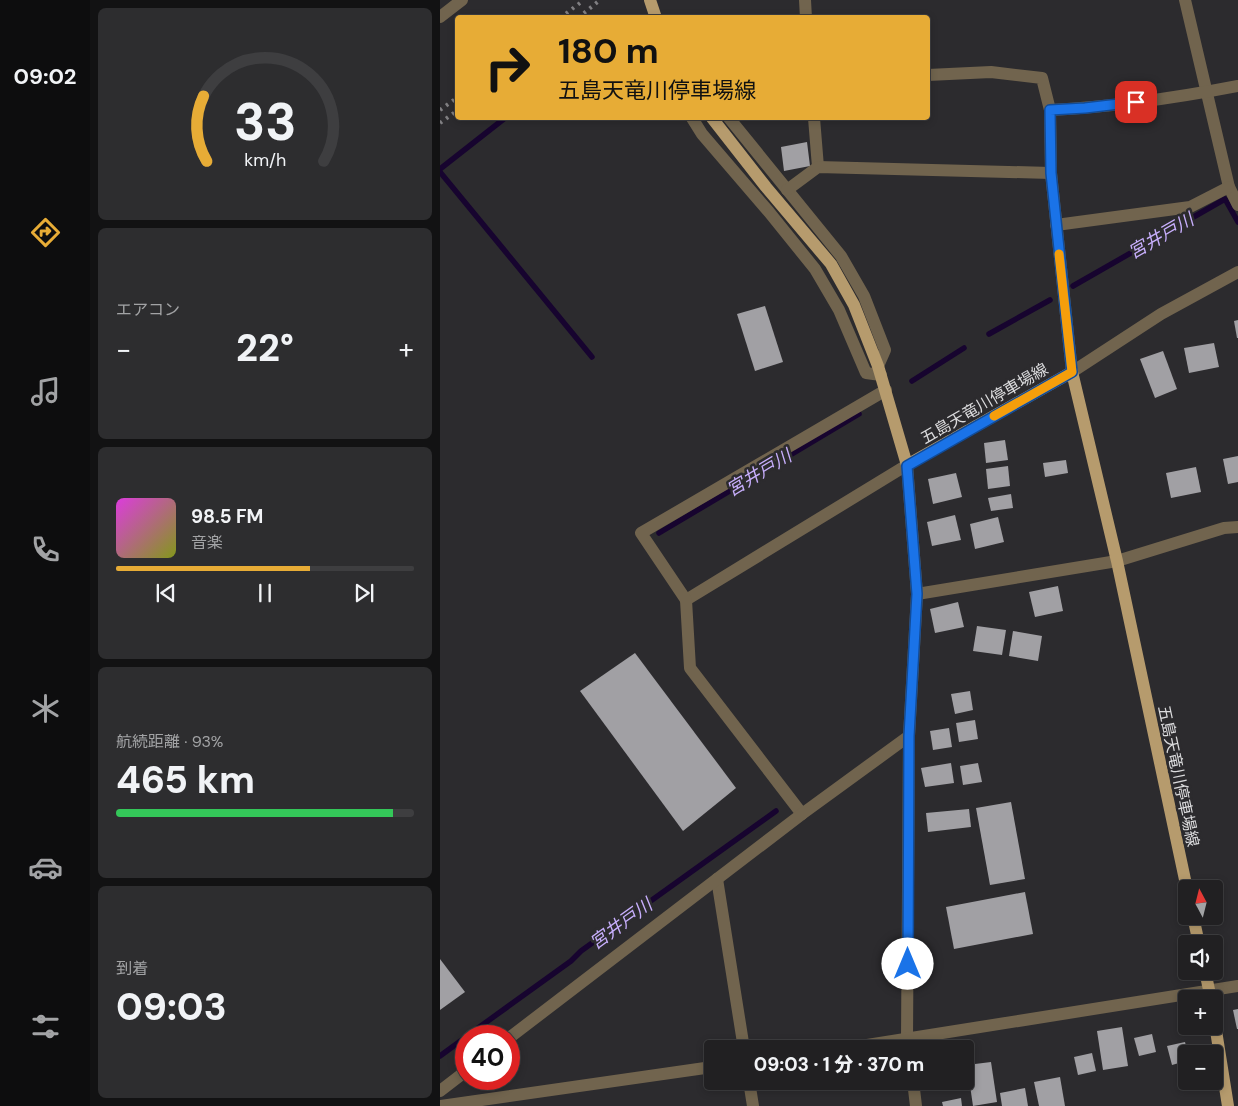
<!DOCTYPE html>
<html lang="ja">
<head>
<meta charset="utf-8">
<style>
  :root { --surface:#212022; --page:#2d2d2f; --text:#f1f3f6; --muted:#a2a3a5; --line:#3e3e40; --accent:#e7ac36 }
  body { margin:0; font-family:"DM Sans","Noto Sans JP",sans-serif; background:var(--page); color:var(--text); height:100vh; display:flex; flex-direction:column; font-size:19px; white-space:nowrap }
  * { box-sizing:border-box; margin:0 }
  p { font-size:16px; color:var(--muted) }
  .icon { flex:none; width:28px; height:28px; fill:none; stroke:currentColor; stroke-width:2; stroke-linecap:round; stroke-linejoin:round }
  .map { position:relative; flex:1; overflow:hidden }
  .panel { display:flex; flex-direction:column; gap:8px; padding:8px; background:#121213; width:350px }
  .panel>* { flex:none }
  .top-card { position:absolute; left:15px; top:15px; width:475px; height:105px; border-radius:5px; box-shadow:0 2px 8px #0003,0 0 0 1px var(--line); background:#e7ac36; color:#111; overflow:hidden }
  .needle { width:32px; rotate:353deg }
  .fabs { position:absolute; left:738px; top:880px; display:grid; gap:10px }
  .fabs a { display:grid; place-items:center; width:45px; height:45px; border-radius:5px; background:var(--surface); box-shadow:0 2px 8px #0003,0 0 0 1px var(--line); font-size:25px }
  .speed { position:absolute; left:15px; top:1025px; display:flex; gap:10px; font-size:25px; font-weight:700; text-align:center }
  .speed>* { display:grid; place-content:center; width:65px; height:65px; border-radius:50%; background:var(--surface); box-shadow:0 2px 8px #0003,0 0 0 1px var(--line); line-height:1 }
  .speed .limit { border:8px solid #d22; background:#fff; color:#111 }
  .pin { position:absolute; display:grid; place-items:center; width:42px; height:42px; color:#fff; margin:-21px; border-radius:10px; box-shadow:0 2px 8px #0006 }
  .me { position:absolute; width:55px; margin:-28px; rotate:0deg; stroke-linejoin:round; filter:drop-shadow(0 0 4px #0008) }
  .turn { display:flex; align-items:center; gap:18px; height:105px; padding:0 20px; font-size:22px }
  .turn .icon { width:65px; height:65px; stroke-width:2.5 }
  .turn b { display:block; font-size:35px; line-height:42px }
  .big { font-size:38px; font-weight:800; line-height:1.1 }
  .panel .tile { flex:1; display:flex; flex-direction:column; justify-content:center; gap:8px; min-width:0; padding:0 18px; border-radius:8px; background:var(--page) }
  .panel .dial { align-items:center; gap:0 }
  .dial svg { height:130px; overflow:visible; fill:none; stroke:var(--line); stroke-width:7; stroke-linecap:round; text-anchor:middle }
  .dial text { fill:var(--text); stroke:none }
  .song { display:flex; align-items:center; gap:15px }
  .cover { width:60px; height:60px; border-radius:8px; background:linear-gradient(135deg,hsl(300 70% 55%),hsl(70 70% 35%)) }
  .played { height:5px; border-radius:2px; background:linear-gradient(90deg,var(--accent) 65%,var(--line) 65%) }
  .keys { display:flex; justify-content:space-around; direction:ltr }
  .heat { display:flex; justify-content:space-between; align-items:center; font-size:28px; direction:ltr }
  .charge { height:8px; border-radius:4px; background:linear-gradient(90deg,#34c759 93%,var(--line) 0) }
  .trip { position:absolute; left:264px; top:1040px; width:270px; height:50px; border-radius:5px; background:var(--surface); box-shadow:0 2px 8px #0003,0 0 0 1px var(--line); font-weight:800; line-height:50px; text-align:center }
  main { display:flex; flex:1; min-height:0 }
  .tabs { display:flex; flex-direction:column; width:90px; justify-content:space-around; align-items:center; background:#0d0d0e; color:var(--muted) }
  .tabs .icon { width:35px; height:35px }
  .tabs .selected { color:var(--accent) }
  .tabs b { font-size:22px; color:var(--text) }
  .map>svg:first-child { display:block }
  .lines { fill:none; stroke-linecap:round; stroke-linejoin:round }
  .stream { stroke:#17042f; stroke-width:5.5 }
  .building { fill:#a1a0a4 }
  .minor { stroke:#71644e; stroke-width:12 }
  .major { stroke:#b69b6d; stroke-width:12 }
  .rail { stroke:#807f82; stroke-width:4; stroke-dasharray:2.5 5; stroke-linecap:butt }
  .route-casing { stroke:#114b97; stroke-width:12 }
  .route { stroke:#1a73e8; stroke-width:9 }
  .slow { stroke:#f59e0b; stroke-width:9 }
  .labels { text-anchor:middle; stroke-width:5; stroke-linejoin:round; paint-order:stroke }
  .street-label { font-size:16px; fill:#dbdbdd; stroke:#2c2b2e }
  .water-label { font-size:18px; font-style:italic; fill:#c8affd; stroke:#2c2b2e }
</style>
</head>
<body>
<main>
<nav class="tabs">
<b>09:02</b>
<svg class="icon selected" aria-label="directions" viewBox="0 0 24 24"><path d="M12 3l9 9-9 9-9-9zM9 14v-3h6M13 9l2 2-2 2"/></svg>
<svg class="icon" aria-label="music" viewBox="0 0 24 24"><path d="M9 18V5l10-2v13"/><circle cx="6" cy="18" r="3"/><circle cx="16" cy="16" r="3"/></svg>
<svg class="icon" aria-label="phone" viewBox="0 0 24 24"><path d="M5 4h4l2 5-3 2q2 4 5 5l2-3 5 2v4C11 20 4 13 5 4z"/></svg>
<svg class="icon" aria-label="climate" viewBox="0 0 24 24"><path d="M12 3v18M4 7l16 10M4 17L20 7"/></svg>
<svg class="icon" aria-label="car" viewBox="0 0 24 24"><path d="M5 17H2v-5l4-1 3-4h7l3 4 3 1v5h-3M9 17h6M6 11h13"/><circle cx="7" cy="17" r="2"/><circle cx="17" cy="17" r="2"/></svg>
<svg class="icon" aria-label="filters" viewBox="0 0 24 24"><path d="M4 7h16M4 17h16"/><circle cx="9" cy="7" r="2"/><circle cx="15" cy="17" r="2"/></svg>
</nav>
<section class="panel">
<div class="tile dial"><svg viewBox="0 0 100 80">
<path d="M14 69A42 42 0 1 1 86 69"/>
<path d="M14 69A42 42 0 0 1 12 29" stroke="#e7ac36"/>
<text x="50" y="56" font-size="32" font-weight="700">33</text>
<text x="50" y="72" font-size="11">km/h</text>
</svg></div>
<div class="tile"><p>エアコン</p>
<div class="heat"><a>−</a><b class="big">22°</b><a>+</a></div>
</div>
<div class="tile">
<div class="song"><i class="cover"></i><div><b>98.5 FM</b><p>音楽</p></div></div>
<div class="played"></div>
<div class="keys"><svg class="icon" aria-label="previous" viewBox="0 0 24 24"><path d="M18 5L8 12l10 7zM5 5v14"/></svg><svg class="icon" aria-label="pause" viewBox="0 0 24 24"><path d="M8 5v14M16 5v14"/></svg><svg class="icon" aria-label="next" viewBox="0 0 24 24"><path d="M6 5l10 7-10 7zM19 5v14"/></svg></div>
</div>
<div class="tile"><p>航続距離 · 93%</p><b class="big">465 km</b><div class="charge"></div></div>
<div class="tile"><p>到着</p><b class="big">09:03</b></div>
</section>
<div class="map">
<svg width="798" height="1106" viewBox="0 0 798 1106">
  <rect width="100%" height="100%" fill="#2c2b2e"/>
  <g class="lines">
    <g class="stream">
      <path d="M0,169l65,-51"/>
      <path d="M0,172l152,185"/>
      <path d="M633,286l152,-87 13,23"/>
      <path d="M549,334l61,-34"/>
      <path d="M472,381l52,-33"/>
      <path d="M219,533l200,-119"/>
      <path d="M27,1036l104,-75 10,-10 195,-140"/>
      <path d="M0,1056l26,-19"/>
    </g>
  </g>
  <g class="building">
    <path d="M367,142l3,24 -26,5 -3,-24z"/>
    <path d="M325,306l18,56 -28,9 -18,-57z"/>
    <path d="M798,320v18h-1l-3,-17z"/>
    <path d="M774,343l5,24 -30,6 -5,-25z"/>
    <path d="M723,351l14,38 -22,9 -15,-39z"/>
    <path d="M565,440l3,20 -22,3 -2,-20z"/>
    <path d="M798,456v26l-10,2 -5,-25z"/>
    <path d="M626,460l2,13 -23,4 -2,-14z"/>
    <path d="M568,466l2,20 -22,3 -2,-20z"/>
    <path d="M756,467l5,25 -30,6 -5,-25z"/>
    <path d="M516,473l6,24 -29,7 -5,-25z"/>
    <path d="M571,494l2,14 -22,3 -3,-13z"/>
    <path d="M515,515l6,25 -29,6 -5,-24z"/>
    <path d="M558,517l6,25 -29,7 -5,-25z"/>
    <path d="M618,586l5,25 -28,6 -6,-25z"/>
    <path d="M518,602l6,25 -29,6 -5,-24z"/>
    <path d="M537,626l29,4 -4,25 -29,-4z"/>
    <path d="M573,631l29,5 -4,25 -29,-5z"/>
    <path d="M195,653l101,135 -53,43 -103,-140z"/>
    <path d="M530,691l3,19 -18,4 -4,-20z"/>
    <path d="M535,720l3,19 -19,3 -3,-19z"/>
    <path d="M509,728l3,19 -19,3 -3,-19z"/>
    <path d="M511,763l3,20 -29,4 -4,-19z"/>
    <path d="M538,763l4,19 -19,3 -3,-19z"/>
    <path d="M571,802l14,77 -35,6 -14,-77z"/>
    <path d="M529,809l2,18 -43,5 -2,-19z"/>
    <path d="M585,892l8,42 -79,15 -8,-42z"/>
    <path d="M0,959l25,33 -25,18z"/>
    <path d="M798,1009v20h-1l-4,-19z"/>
    <path d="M682,1027l6,39 -25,4 -6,-39z"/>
    <path d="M712,1034l4,18 -17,4 -5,-18z"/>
    <path d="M745,1042l3,12h-2v7l-14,4 -5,-19z"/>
    <path d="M652,1053l4,18 -18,4 -4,-18z"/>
    <path d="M551,1062l6,40 -24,4 -6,-41z"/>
    <path d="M620,1077l5,29h-26l-5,-24z"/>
    <path d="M585,1088l3,18h-26l-2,-13z"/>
    <path d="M521,1098l1,8h-19l-1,-4z"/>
  </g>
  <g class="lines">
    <g class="minor">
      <path d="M365,0l1,18"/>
      <path d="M745,0l44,187 9,18"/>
      <path d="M0,17l22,-17"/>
      <path d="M488,75l63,-3 51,6 8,32"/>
      <path d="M798,86c-62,12 -125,21 -188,24l1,63 21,199 89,-58 77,-42"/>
      <path d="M252,118l10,16 67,78 46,57 24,41 27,63 15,2"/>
      <path d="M289,118l112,138 23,40 21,54 -7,16"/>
      <path d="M374,118l4,49"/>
      <path d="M347,190l31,-23 233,6"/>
      <path d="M616,225l134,-18 39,-20"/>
      <path d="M477,594l200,-33 107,-33 14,-1"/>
      <path d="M246,600l221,-135 10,129 -8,142 -2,303 1,10"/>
      <path d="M362,814l-112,-146 -4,-68 -45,-67 245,-143"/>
      <path d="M277,879l27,170"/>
      <path d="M69,1038l293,-224 107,-78"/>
      <path d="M402,1049l396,-63"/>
      <path d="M309,1081l4,25"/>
      <path d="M473,1081l3,25"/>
      <path d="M0,1091l26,-20"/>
      <path d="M0,1106l272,-39"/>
    </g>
    <g class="major">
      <path d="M210,0l6,18"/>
      <path d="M272,118l54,69 65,77 23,41 24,61 29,99 165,-93 45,189 70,328"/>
      <path d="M753,916l6,28"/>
      <path d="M765,971l6,28"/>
      <path d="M774,1018l14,88"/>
    </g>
    <g class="rail">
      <path d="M120,18l24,-18"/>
      <path d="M138,18l22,-18"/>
      <path d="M0,110l18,-13"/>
      <path d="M0,123l18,-13"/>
    </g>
  </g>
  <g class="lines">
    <defs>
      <path id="route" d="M468,964l1,-228 8,-142 -10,-128 165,-94 -21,-199 -1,-63 35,-2 51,-6"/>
    </defs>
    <use href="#route" class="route-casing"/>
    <use href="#route" class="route"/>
    <path class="slow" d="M554,416l78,-44 -13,-118"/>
  </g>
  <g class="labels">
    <g class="street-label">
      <text transform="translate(544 403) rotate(-30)" y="6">五島天竜川停車場線</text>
      <text transform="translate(739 776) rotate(78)" y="6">五島天竜川停車場線</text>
    </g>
    <g class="water-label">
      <text transform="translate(721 236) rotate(-30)" y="6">宮井戸川</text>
      <text transform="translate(319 473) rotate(-31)" y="6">宮井戸川</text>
      <text transform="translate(181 924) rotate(-36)" y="6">宮井戸川</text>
    </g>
  </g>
</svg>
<div class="fabs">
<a><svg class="needle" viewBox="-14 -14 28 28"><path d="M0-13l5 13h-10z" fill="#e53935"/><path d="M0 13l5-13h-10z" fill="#a2a3a5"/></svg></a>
<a><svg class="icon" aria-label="sound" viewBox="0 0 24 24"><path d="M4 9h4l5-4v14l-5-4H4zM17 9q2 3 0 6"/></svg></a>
<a>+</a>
<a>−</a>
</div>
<div class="speed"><div class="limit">40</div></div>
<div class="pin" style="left:696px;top:102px;background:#d93025"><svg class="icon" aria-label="arrive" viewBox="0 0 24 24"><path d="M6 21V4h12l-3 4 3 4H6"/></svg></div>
<svg class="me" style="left:468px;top:964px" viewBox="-20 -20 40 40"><circle r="19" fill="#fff"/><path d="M0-13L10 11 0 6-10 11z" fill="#1a73e8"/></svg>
<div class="trip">09:03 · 1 分 · 370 m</div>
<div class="top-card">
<div class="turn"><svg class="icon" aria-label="right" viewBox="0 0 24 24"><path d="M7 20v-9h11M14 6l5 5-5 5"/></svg><div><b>180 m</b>五島天竜川停車場線</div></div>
</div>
</div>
</main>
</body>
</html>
